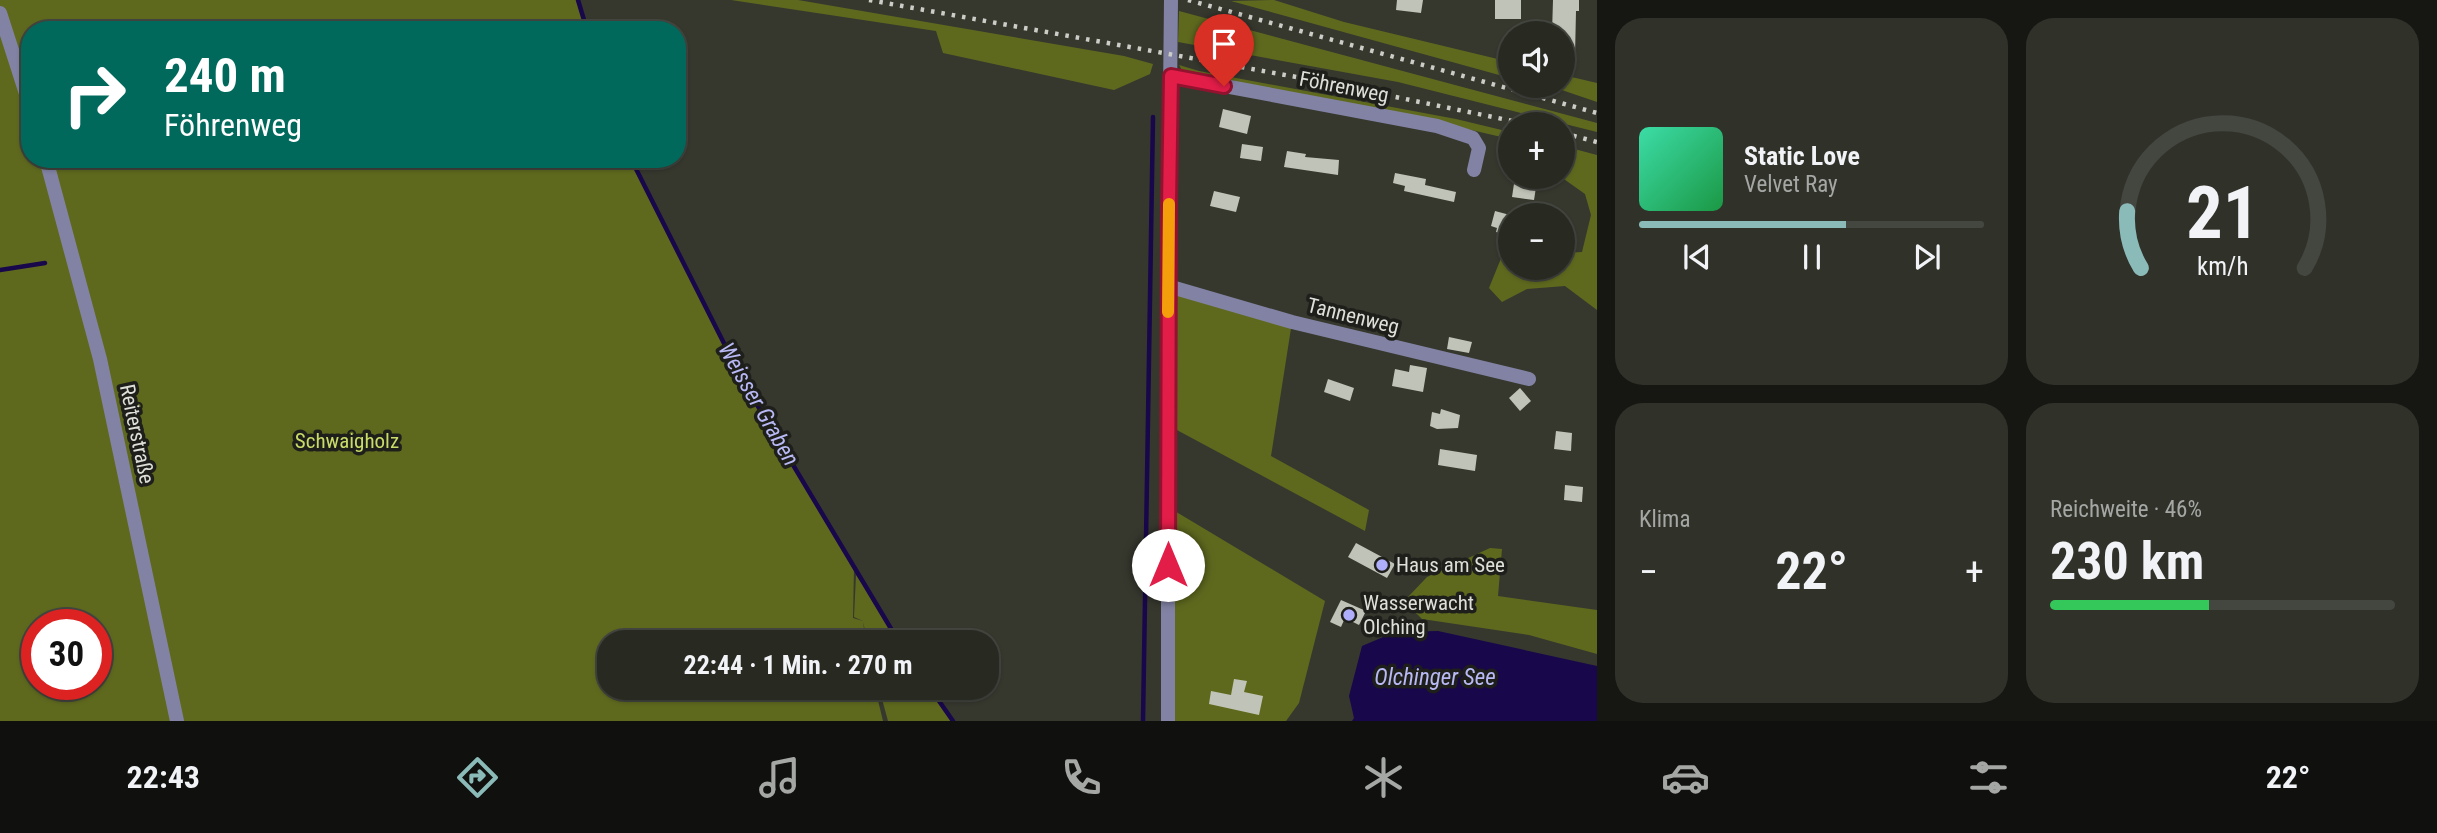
<!DOCTYPE html>
<html lang="de">
<head>
<meta charset="utf-8">
<style>
  :root { --surface:#282a22; --page:#30322a; --text:#f1f3f6; --muted:#a5a7a5; --line:#444640; --accent:#8bbbb9 }
  body { margin:0; font-family:"Roboto Condensed",sans-serif; background:var(--page); color:var(--text); height:100vh; display:flex; flex-direction:column; font-size:26px; white-space:nowrap }
  * { box-sizing:border-box; margin:0 }
  p { font-size:23px; color:var(--muted) }
  .icon { flex:none; width:38px; height:38px; fill:none; stroke:currentColor; stroke-width:2; stroke-linecap:round; stroke-linejoin:round }
  .map { position:relative; flex:1; overflow:hidden }
  .side { display:flex; flex-direction:column; gap:18px; padding:18px; background:#161713; width:840px }
  .side>* { flex:none }
  .hud { position:absolute; left:21px; top:21px; width:665px; height:147px; border-radius:28px; box-shadow:0 2px 5px #0004,0 0 0 2px var(--line); background:#00695c; color:#fff; overflow:hidden }
  .fabs { position:absolute; left:1498px; top:21px; display:grid; gap:14px }
  .fabs a { display:grid; place-items:center; width:77px; height:77px; border-radius:50%; background:var(--surface); box-shadow:0 2px 5px #0004,0 0 0 2px var(--line); font-size:35px }
  .speed { position:absolute; left:21px; top:609px; display:flex; gap:14px; font-size:35px; font-weight:700; text-align:center }
  .speed>* { display:grid; place-content:center; width:91px; height:91px; border-radius:50%; background:var(--surface); box-shadow:0 2px 5px #0004,0 0 0 2px var(--line); line-height:1 }
  .speed .limit { border:10px solid #d22; background:#fff; color:#111 }
  .pin { position:absolute; display:grid; place-items:center; width:60px; height:60px; color:#fff; margin:-72px -30px; border-radius:50% 50% 50% 0; rotate:-45deg; box-shadow:0 0 7px #0007 }
  .pin .icon { rotate:45deg }
  .me { position:absolute; width:77px; margin:-38px; rotate:0deg; stroke-linejoin:round; filter:drop-shadow(0 0 5px #0008) }
  .turn { display:flex; align-items:center; gap:24px; height:147px; padding:0 28px; font-size:32px }
  .turn .icon { width:91px; height:91px; stroke-width:2.5 }
  .turn b { display:block; font-size:49px; line-height:60px }
  .big { font-size:52px; font-weight:700; line-height:1.1 }
  .side .card { flex:1; display:flex; flex-direction:column; justify-content:center; gap:10px; min-width:0; padding:0 24px; border-radius:28px; background:var(--page) }
  .side .dial { align-items:center; gap:0 }
  .dial svg { height:182px; overflow:visible; fill:none; stroke:var(--line); stroke-width:7; stroke-linecap:round; text-anchor:middle }
  .dial text { fill:var(--text); stroke:none }
  .song { display:flex; align-items:center; gap:21px }
  .cover { width:84px; height:84px; border-radius:10px; background:linear-gradient(135deg,hsl(160 70% 55%),hsl(140 70% 35%)) }
  .played { height:7px; border-radius:4px; background:linear-gradient(90deg,var(--accent) 60%,var(--line) 60%) }
  .keys { display:flex; justify-content:space-around; direction:ltr }
  .heat { display:flex; justify-content:space-between; align-items:center; font-size:38px; direction:ltr }
  .charge { height:10px; border-radius:5px; background:linear-gradient(90deg,#34c759 46%,var(--line) 0) }
  .side .tiles { flex:1; display:grid; gap:18px; grid-template-columns:repeat(2,1fr) }
  .trip { position:absolute; left:597px; top:630px; width:402px; height:70px; border-radius:28px; background:var(--surface); box-shadow:0 2px 5px #0004,0 0 0 2px var(--line); font-weight:700; line-height:70px; text-align:center }
  .menu { display:flex; height:112px; justify-content:space-around; align-items:center; background:#10110e; color:var(--muted) }
  .menu .icon { width:49px; height:49px }
  .menu .current { color:var(--accent) }
  .menu b { font-size:32px; color:var(--text) }
  main { display:flex; flex:1; min-height:0 }
  .map>svg:first-child { display:block }
  .green { fill:#5f691e; fill-rule:evenodd }
  .water { fill:#18074b }
  .lines { fill:none; stroke-linecap:round; stroke-linejoin:round }
  .stream { stroke:#18074b; stroke-width:4.5 }
  .building { fill:#c0c3b7 }
  .street { stroke:#8283a4; stroke-width:14 }
  .rail { stroke:#cbcdc6; stroke-width:4.5; stroke-dasharray:3.5 7; stroke-linecap:butt }
  .route-casing { stroke:#92132f; stroke-width:18 }
  .route { stroke:#e11d48; stroke-width:12 }
  .slow { stroke:#f59e0b; stroke-width:12 }
  .poi-dot { fill:#afaefa; stroke:#1e1f1b; stroke-width:2.5 }
  .labels { text-anchor:middle; stroke-width:7; stroke-linejoin:round; paint-order:stroke }
  .street-label { font-size:21px; fill:#dddfd8; stroke:#1e1f1b }
  .park-label { font-size:21px; fill:#c9dc68; stroke:#1e1f1b }
  .poi-label { font-size:21px; fill:#dddfd8; stroke:#1e1f1b; text-anchor:start }
  .water-label { font-size:23px; font-style:italic; fill:#b8b9f5; stroke:#1e1f1b }
</style>
</head>
<body>
<main>
<div class="map">
<svg width="1597" height="721" viewBox="0 0 1597 721">
  <rect width="100%" height="100%" fill="#36382e"/>
  <g class="green">
    <path d="M0,0h578l9,30h-557v129h601l113,224 110,184 -1,51 10,3 -9,-4 2,-42 46,67h-34l-5,-20 3,20h-257v46h266l8,33h-883zM37,625h59v59h-59z"/>
    <path d="M731,0h67l326,56 29,8 -3,10 -36,16 -171,-37 -7,-22z"/>
    <path d="M1274,0l70,22 166,40v16l-279,-77z"/>
    <path d="M1179,11l418,112v9l-199,-50 -220,-40z"/>
    <path d="M1179,65l20,6 257,48 54,13v7l-56,-13 -270,-52z"/>
    <path d="M1563,75l34,8v19l-44,-15 -15,-1h25z"/>
    <path d="M1563,146l34,9v155l-32,-24 -38,3 -25,13 -13,-14 15,-37 6,1v16h53v-15l19,-1 9,-37 -6,-21 -24,-17z"/>
    <path d="M1176,291l116,31 -21,134 98,54 -4,21 -190,-102z"/>
    <path d="M1173,510l152,91 -26,102 -13,18h-114z"/>
    <path d="M1490,548l12,1 -4,47 99,14v44l-68,-19 -107,-16 -8,-8 -7,-13 20,-21z"/>
    <path d="M879,688h53l23,33h-67z"/>
  </g>
  <path class="water" d="M1438,631l159,35v55h-245l2,-3 -5,-22 13,-50 33,-14z"/>
  <g class="lines">
    <g class="stream">
      <path d="M578,0l9,30"/>
      <path d="M631,159l113,224 155,259"/>
      <path d="M0,270l45,-7"/>
      <path d="M930,688l23,33"/>
      <path d="M1143,721l10,-604"/>
    </g>
  </g>
  <g class="building">
    <path d="M1397,0h26l-2,13 -25,-3z"/>
    <rect x="1495" y="0" width="26" height="19"/>
    <path d="M1553,0h26v11h-3l-1,45h-12v-23h-11z"/>
    <path d="M1223,109l28,7 -4,18 -28,-7z"/>
    <path d="M1242,144l21,3 -2,14 -21,-3z"/>
    <path d="M1287,151l19,3 -1,3 34,3 -1,15 -54,-8z"/>
    <path d="M1395,173l31,6 -1,6 31,7 -2,10 -50,-11 1,-5 -12,-3z"/>
    <path d="M1515,177l22,4 -3,19 -22,-3z"/>
    <path d="M1214,191l26,6 -4,15 -26,-6z"/>
    <path d="M1495,211l15,4v21l-14,-4 1,-4 -6,-2z"/>
    <path d="M1449,337l23,5 -3,11 -22,-4z"/>
    <path d="M1410,365l17,3 -4,24 -31,-6 3,-17 14,3z"/>
    <path d="M1328,379l26,9 -4,13 -26,-9z"/>
    <path d="M1520,388l11,13 -11,10 -11,-13z"/>
    <path d="M1441,409l19,6 -2,13 -21,1 -7,-3 2,-14 8,2z"/>
    <path d="M1556,431l16,2 -1,18 -17,-2z"/>
    <path d="M1440,449l37,6 -2,16 -37,-6z"/>
    <path d="M1565,485l18,2 -1,15 -18,-2z"/>
    <path d="M1356,543l39,21 -8,14 -39,-21z"/>
    <path d="M1341,600l25,11 -7,14 -14,-7 -4,9 -11,-5z"/>
    <path d="M1234,679l13,2 -3,11 19,4 -4,19 -50,-11 2,-13 20,4z"/>
  </g>
  <g class="lines">
    <g class="street">
      <path d="M0,13l30,93"/>
      <path d="M1171,76l266,50 36,12 6,10 -5,22"/>
      <path d="M46,159l54,200 77,362"/>
      <path d="M1168,286l124,36 237,57"/>
      <path d="M1168,721v-435l3,-286"/>
    </g>
    <g class="rail">
      <path d="M869,0l444,80 214,44"/>
      <path d="M1188,0l409,113"/>
      <path d="M1563,133l34,9"/>
    </g>
  </g>
  <g class="lines">
    <defs>
      <path id="route" d="M1168,565l1,-361 2,-128 53,10"/>
    </defs>
    <use href="#route" class="route-casing"/>
    <use href="#route" class="route"/>
    <path class="slow" d="M1168,312l1,-108"/>
  </g>
  <g class="poi-dot">
    <circle cx="1382" cy="565" r="7"/>
    <circle cx="1349" cy="615" r="7"/>
  </g>
  <g class="labels">
    <g class="street-label">
      <text transform="translate(1344 87) rotate(11)" y="7">Föhrenweg</text>
      <text transform="translate(1353 316) rotate(14)" y="7">Tannenweg</text>
      <text transform="translate(137 434) rotate(78)" y="7">Reiterstraße</text>
    </g>
    <g class="park-label">
      <text x="347" y="448">Schwaigholz</text>
    </g>
    <g class="poi-label">
      <text x="1396" y="572">Haus am See</text>
      <text x="1363" y="610">Wasserwacht<tspan x="1363" dy="24">Olching</tspan></text>
    </g>
    <g class="water-label">
      <text transform="translate(759 404) rotate(60)" y="8">Weisser Graben</text>
      <text x="1435" y="685">Olchinger See</text>
    </g>
  </g>
</svg>
<div class="fabs">
<a><svg class="icon" aria-label="sound" viewBox="0 0 24 24"><path d="M4 9h4l5-4v14l-5-4H4zM17 9q2 3 0 6"/></svg></a>
<a>+</a>
<a>−</a>
</div>
<div class="speed"><div class="limit">30</div></div>
<div class="pin" style="left:1224px;top:86px;background:#d93025"><svg class="icon" aria-label="arrive" viewBox="0 0 24 24"><path d="M6 21V4h12l-3 4 3 4H6"/></svg></div>
<svg class="me" style="left:1168px;top:565px" viewBox="-20 -20 40 40"><circle r="19" fill="#fff"/><path d="M0-13L10 11 0 6-10 11z" fill="#e11d48"/></svg>
<div class="trip">22:44 · 1 Min. · 270 m</div>
<div class="hud">
<div class="turn"><svg class="icon" aria-label="right" viewBox="0 0 24 24"><path d="M7 20v-9h11M14 6l5 5-5 5"/></svg><div><b>240 m</b>Föhrenweg</div></div>
</div>
</div>
<section class="side">
<div class="tiles">
<div class="card">
<div class="song"><i class="cover"></i><div><b>Static Love</b><p>Velvet Ray</p></div></div>
<div class="played"></div>
<div class="keys"><svg class="icon" aria-label="previous" viewBox="0 0 24 24"><path d="M18 5L8 12l10 7zM5 5v14"/></svg><svg class="icon" aria-label="pause" viewBox="0 0 24 24"><path d="M8 5v14M16 5v14"/></svg><svg class="icon" aria-label="next" viewBox="0 0 24 24"><path d="M6 5l10 7-10 7zM19 5v14"/></svg></div>
</div>
<div class="card dial"><svg viewBox="0 0 100 80">
<path d="M14 69A42 42 0 1 1 86 69"/>
<path d="M14 69A42 42 0 0 1 8 44" stroke="#8bbbb9"/>
<text x="50" y="56" font-size="32" font-weight="700">21</text>
<text x="50" y="72" font-size="11">km/h</text>
</svg></div>
<div class="card"><p>Klima</p>
<div class="heat"><a>−</a><b class="big">22°</b><a>+</a></div>
</div>
<div class="card"><p>Reichweite · 46%</p><b class="big">230 km</b><div class="charge"></div></div>
</div>
</section>
</main>
<nav class="menu">
<b>22:43</b>
<svg class="icon current" aria-label="directions" viewBox="0 0 24 24"><path d="M12 3l9 9-9 9-9-9zM9 14v-3h6M13 9l2 2-2 2"/></svg>
<svg class="icon" aria-label="music" viewBox="0 0 24 24"><path d="M9 18V5l10-2v13"/><circle cx="6" cy="18" r="3"/><circle cx="16" cy="16" r="3"/></svg>
<svg class="icon" aria-label="phone" viewBox="0 0 24 24"><path d="M5 4h4l2 5-3 2q2 4 5 5l2-3 5 2v4C11 20 4 13 5 4z"/></svg>
<svg class="icon" aria-label="climate" viewBox="0 0 24 24"><path d="M12 3v18M4 7l16 10M4 17L20 7"/></svg>
<svg class="icon" aria-label="car" viewBox="0 0 24 24"><path d="M5 17H2v-5l4-1 3-4h7l3 4 3 1v5h-3M9 17h6M6 11h13"/><circle cx="7" cy="17" r="2"/><circle cx="17" cy="17" r="2"/></svg>
<svg class="icon" aria-label="filters" viewBox="0 0 24 24"><path d="M4 7h16M4 17h16"/><circle cx="9" cy="7" r="2"/><circle cx="15" cy="17" r="2"/></svg>
<b>22°</b>
</nav>
</body>
</html>
